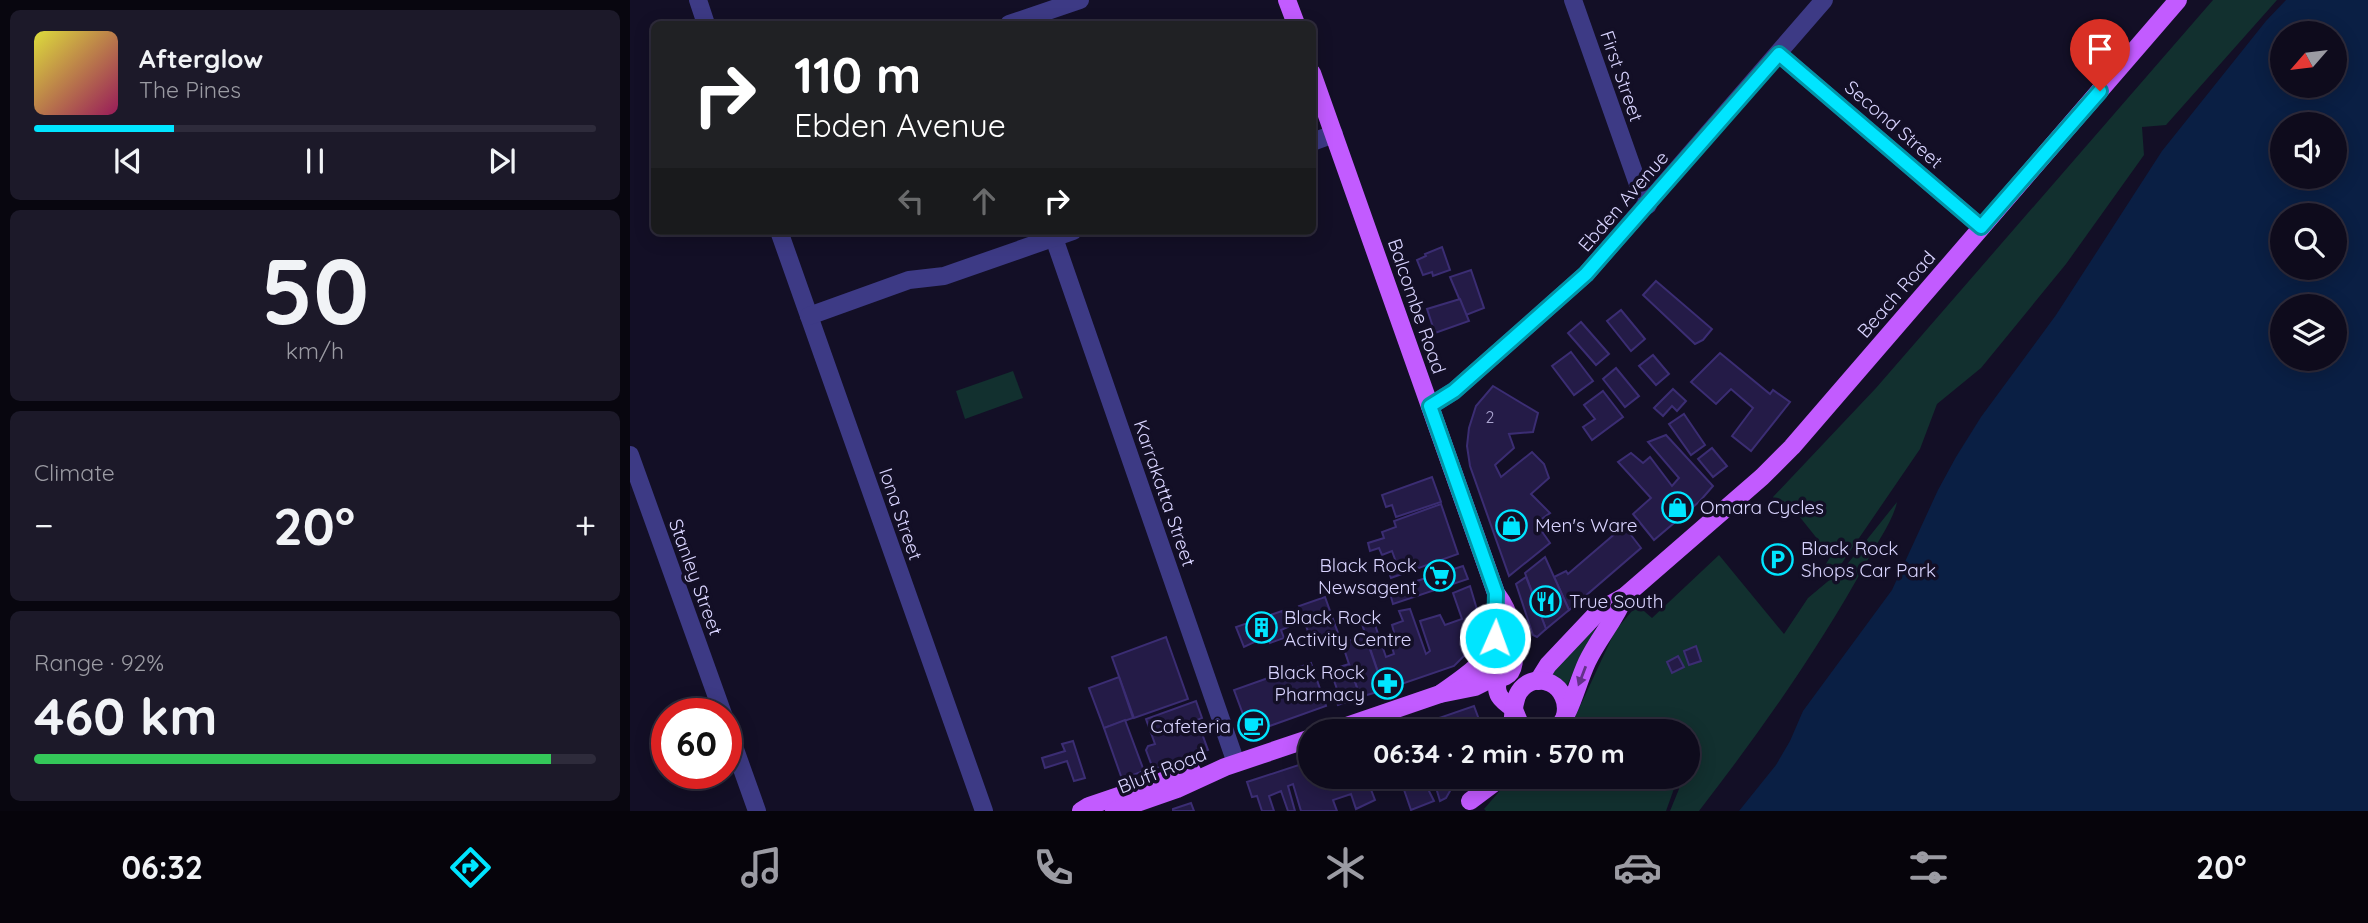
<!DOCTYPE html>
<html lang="en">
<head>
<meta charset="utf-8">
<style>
  :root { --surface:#0e0b1c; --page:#1c1929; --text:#f1f3f6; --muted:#9b9ba3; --line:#2e2b3b; --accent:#00e5ff }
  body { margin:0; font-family:Quicksand,sans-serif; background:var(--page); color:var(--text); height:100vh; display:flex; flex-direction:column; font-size:26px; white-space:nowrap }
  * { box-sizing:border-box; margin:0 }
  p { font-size:23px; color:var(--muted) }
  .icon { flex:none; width:38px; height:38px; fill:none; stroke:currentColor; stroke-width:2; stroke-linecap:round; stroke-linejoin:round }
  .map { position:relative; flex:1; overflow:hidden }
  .drawer { display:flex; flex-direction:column; gap:10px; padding:10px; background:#08060f; width:630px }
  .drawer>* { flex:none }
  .top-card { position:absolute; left:21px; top:21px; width:665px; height:214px; border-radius:10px; box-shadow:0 4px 18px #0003,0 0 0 2px var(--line); background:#202124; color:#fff; overflow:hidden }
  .needle { width:46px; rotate:242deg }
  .fabs { position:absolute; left:1640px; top:21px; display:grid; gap:14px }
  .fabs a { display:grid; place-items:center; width:77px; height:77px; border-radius:50%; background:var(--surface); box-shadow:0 4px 18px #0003,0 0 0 2px var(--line); font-size:35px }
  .speed { position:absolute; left:21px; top:698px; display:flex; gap:14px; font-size:35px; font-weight:700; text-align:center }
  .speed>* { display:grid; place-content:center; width:91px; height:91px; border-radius:50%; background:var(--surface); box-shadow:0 4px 18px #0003,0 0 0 2px var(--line); line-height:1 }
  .speed .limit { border:10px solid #d22; background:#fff; color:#111 }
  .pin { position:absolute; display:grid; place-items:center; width:60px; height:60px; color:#fff; margin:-72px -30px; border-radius:50% 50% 50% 0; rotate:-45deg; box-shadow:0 0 7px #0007 }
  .pin .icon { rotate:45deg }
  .me { position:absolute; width:77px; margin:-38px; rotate:2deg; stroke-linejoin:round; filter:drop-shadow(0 0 5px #0008) }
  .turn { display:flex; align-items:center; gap:24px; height:147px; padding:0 28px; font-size:32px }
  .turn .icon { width:91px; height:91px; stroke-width:2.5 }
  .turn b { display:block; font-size:49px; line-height:60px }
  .lanes { display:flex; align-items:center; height:66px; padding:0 28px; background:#0003; justify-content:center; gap:35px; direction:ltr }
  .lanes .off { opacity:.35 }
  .big { font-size:52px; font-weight:800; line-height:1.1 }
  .drawer .tile { flex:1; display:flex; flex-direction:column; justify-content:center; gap:10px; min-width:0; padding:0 24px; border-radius:10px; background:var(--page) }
  .drawer .dial { align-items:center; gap:0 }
  .dial b { font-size:91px; line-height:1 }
  .song { display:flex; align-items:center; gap:21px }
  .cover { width:84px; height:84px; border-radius:10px; background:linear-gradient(135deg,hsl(60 70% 55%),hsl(330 70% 35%)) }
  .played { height:7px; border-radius:4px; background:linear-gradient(90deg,var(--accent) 25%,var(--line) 25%) }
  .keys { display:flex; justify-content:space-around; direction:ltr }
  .heat { display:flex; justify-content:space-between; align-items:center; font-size:38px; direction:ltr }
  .charge { height:10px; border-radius:5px; background:linear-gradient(90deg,#34c759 92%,var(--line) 0) }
  .trip { position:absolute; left:668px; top:719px; width:402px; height:70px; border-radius:35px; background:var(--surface); box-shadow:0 4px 18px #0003,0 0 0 2px var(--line); font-weight:800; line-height:70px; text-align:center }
  .dock { display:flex; height:112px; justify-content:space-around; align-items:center; background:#06040b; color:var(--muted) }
  .dock .icon { width:49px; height:49px }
  .dock .current { color:var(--accent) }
  .dock b { font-size:32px; color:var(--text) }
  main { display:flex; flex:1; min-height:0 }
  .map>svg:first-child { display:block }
  .green { fill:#12302f }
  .water { fill:#0a1f44; fill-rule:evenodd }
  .building { fill:#241b47; stroke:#3b2d73; stroke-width:2 }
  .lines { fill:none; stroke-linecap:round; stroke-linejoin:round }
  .minor { stroke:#3d3a85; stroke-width:18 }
  .major { stroke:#c25bff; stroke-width:18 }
  .oneway { fill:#623188 }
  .route-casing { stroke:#0095a6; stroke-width:18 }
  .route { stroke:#00e5ff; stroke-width:12 }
  .labels { text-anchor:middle; stroke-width:7; stroke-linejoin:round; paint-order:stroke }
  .number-label { font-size:16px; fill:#aca6d1 }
  .street-label { font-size:19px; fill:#d9d4ff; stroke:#130f26 }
  .poi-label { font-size:19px; fill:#d9d4ff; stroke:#130f26; text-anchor:start }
</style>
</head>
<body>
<main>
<section class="drawer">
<div class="tile">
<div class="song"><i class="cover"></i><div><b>Afterglow</b><p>The Pines</p></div></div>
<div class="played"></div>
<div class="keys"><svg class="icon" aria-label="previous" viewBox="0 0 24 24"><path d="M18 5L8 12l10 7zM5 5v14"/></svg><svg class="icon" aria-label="pause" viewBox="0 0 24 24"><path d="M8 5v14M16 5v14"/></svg><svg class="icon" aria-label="next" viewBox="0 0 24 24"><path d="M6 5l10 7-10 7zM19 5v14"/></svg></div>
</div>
<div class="tile dial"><b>50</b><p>km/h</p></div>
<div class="tile"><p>Climate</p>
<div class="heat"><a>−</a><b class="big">20°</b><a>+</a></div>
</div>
<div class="tile"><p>Range · 92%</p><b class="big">460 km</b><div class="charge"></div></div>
</section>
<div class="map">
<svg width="1738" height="811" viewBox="0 0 1738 811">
  <rect width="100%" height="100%" fill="#130f26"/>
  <g class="green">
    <path d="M1583,0h64l-111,125 -24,2 2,28 -78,109 -85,104 -44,36 -17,45 -78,114 -24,13 13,-20 -44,-55 -9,6 -5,-10 103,-109z"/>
    <path d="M383,371l10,27 -58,21 -9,-28z"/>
    <path d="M1267,502c-4,19 -21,42 -31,61 -48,87 -106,169 -167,248h-29l9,-22v-12h10v-45h-121l47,-101 22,-26 15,13 67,-63 65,79 24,-36 37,-31z"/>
    <path d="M962,627l3,3 -30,59 -13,-15z"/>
    <path d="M886,777h158l1,9 -9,25h-180l-2,-2 20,-23z"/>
  </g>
  <path class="water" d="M1656,0h82v811h-629l37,-46 14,-24 13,-30 89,-121 46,-100 18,-33 25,-40 75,-102 106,-164 104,-130zM1652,33h52v53h-52zM1652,124h52v53h-52zM1652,215h52v53h-52zM1652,306h52v53h-52z"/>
  <g class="building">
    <path d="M812,247l8,23 -17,6 -1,-4 -9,3 -6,-15 9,-4 -1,-2z"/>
    <path d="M841,270l13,38 -18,7 -16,-38z"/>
    <path d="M1026,281l56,48 -9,11 -8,4 -52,-49z"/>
    <path d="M830,299l9,22 -34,12 -8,-24z"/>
    <path d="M991,310l24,29 -14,12 -24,-30z"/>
    <path d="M951,322l28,32 -13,11 -28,-32z"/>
    <path d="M941,352l22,29 -19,14 -22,-29z"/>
    <path d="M1090,353l50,41 3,-4 17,12 -39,49 -19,-15 21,-28 -22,-19 -15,15 -25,-22z"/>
    <path d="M1023,355l16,19 -13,11 -17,-19z"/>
    <path d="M986,368l23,28 -14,11 -22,-28z"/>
    <path d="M863,386l45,27 -5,19 -24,2 5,14 -19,17 6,12 31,-25 12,12 5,14 -18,16 19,19 -14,10 14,20 -41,33 -39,-110 -3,-20 2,-18 7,-22z"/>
    <path d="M1043,389l13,12 -9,10 -5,-5 -9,10 -9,-8z"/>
    <path d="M973,391l20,26 -31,23 -9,-13 12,-8 -11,-14z"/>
    <path d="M1054,414l21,31 -14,10 -22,-31z"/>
    <path d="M1036,435l47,51 -13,15 -46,39 -21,-26 18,-16 -33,-36 13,-9 12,10 7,-6 22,29 7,-8 -31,-36z"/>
    <path d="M1082,448l15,18 -14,11 -15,-18z"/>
    <path d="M802,477l9,25 -45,15 -4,-12 -6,2 -4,-12z"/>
    <path d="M811,504l17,50 -67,24 -5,-13 10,-3 -4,-11 -10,4 -3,-7 -9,3 -2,-8 16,-5 -2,-6 14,-5 -2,-6z"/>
    <path d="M994,526l17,22 -72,62 -15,-33 12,-6 2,3z"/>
    <path d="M915,557l24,53 -23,19 -21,-56z"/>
    <path d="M833,566l5,13 -75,25 -4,-14z"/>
    <path d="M896,577l20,52 -9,8 -4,-2 -17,-51z"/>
    <path d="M840,586l11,37 -11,27 -16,16 -70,24 -22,-66 11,-5 13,38 8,-3 -5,-17 6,-1 -3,-11 11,-4 -4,-10 11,-2 16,45 4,-3 -10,-30 20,-6 5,10 17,-6 -9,-26z"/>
    <path d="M695,597l13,36 -26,10 -13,-37z"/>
    <path d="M652,611l6,16 -7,3 3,8 -14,5 -3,-7 -23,11 -8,-20z"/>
    <path d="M735,635l19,55 -24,7 -18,-54z"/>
    <path d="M536,637l22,62 -54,19 -22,-61z"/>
    <path d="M1066,646l5,15 -12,4 -5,-14z"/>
    <path d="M1048,656l6,11 -12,6 -5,-11z"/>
    <path d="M681,663l15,43 -76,27 -16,-43z"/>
    <path d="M719,664l11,33 -22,8 -5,-14 4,-2 -7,-19z"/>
    <path d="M489,677l14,41 -29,10 -15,-40z"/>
    <path d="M566,701l6,17 -5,2 11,30 -55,19 -7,-19 2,-4 7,-2 -9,-25z"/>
    <path d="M844,706l7,19 -4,7h-33l-5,-14z"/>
    <path d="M809,718l5,14h-45z"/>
    <path d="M495,720l19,51 -22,8 -18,-51z"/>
    <path d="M443,741l12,37 -11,3 -7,-20 -22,7 -3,-10 23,-7 -3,-7z"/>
    <path d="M681,761v16h140l3,7 -8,14 -6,3 -6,-20 -8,4 8,16 -23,9 -10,-29 -19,7 -1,-5 -11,4 5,13 -19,9 -5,-15 -18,6 4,11h-36l-8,-27 -5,2 7,25h-7l-7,-20 -12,5 5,15h-12l-5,-15 -5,1 -5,-15z"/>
    <path d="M561,803l3,8h-21v-2z"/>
  </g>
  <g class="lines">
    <g class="minor">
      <path d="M68,0l8,24"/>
      <path d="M943,0l66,187 9,18"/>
      <path d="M379,24l71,-24"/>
      <path d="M1149,54l202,173"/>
      <path d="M682,142l22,-8"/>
      <path d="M149,231l205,580"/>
      <path d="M424,238l182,525"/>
      <path d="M179,316l100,-36 35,-4 129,-45"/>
      <path d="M800,406l24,-15 132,-117 238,-274"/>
      <path d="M0,455l93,259"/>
      <path d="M96,724l31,87"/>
    </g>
    <g class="major">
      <path d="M657,0l9,24"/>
      <path d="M682,73l184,520c2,62 -8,67 -56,101"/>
      <path d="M868,596c12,16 17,38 15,58"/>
      <path d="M857,670c30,30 40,-42 3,-20"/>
      <path d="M869,677c-6,17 2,23 15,32"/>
      <path d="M908,681l10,-16 52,-55 25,-14 137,-119 30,-30 386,-447"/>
      <path d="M885,712l5,12 10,8"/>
      <path d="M699,732l111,-38 35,-7 22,-11"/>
      <path d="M881,732c3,-13 1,-29 8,-40 17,-25 53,-6 46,24"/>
      <path d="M925,732c17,-21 21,-46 32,-70 11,-23 28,-42 38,-66"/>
      <path d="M840,801l32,-24"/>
      <path d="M451,811l8,-5 103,-35"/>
      <path d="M484,811l63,-22 48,-22 86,-29"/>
    </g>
  </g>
  <defs><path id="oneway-solid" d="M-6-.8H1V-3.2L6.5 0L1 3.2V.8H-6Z" transform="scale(1.75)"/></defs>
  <use class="oneway" href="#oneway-solid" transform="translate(952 676) rotate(111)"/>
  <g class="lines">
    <defs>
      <path id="route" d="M865,638l1,-45 -66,-187 24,-15 132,-117 193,-220 202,173 119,-136"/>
    </defs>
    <use href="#route" class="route-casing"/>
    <use href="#route" class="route"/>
  </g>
  <defs>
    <symbol id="shop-ring" viewBox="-11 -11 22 22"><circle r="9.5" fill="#130f26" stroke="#00e5ff" stroke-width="1.5"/><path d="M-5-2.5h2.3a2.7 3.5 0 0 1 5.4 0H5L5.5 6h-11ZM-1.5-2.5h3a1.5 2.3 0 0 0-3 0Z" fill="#00e5ff"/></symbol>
    <symbol id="parking-ring" viewBox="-11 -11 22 22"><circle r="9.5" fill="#130f26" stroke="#00e5ff" stroke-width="1.5"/><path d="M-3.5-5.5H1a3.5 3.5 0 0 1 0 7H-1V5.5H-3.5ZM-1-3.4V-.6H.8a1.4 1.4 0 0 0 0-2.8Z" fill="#00e5ff"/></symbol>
    <symbol id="supermarket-ring" viewBox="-11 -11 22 22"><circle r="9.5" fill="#130f26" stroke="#00e5ff" stroke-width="1.5"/><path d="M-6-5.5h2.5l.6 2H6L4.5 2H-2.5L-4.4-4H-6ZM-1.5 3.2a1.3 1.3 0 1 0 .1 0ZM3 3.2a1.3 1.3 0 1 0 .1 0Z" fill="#00e5ff"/></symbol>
    <symbol id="restaurant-ring" viewBox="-11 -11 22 22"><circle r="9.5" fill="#130f26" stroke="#00e5ff" stroke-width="1.5"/><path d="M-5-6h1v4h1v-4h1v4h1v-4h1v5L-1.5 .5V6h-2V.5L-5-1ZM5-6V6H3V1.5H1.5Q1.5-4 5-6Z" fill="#00e5ff"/></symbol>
    <symbol id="building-ring" viewBox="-11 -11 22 22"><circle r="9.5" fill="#130f26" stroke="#00e5ff" stroke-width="1.5"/><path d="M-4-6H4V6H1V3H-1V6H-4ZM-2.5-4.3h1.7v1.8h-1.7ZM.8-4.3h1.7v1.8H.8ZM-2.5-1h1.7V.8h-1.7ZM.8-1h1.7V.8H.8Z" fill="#00e5ff"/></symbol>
    <symbol id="pharmacy-ring" viewBox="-11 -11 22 22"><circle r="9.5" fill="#130f26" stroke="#00e5ff" stroke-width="1.5"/><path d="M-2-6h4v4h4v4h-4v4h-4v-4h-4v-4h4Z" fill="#00e5ff"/></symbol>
    <symbol id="cafe-ring" viewBox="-11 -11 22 22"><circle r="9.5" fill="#130f26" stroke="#00e5ff" stroke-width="1.5"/><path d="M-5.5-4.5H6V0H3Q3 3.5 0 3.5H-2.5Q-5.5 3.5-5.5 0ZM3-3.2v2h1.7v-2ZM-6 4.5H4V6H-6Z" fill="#00e5ff"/></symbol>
  </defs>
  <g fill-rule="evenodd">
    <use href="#shop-ring" x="1030" y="490" width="35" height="35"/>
    <use href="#shop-ring" x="864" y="508" width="35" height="35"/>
    <use href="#parking-ring" x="1130" y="542" width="35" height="35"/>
    <use href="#supermarket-ring" x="792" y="558" width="35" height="35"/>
    <use href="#restaurant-ring" x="898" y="584" width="35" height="35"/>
    <use href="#building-ring" x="614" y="610" width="35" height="35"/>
    <use href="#pharmacy-ring" x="740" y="666" width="35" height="35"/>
    <use href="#cafe-ring" x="606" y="708" width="35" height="35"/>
  </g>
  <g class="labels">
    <g class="number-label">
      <text x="860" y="423">2</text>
    </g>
    <g class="street-label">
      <text transform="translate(992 76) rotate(71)" y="7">First Street</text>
      <text transform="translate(1264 124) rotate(41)" y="7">Second Street</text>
      <text transform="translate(993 201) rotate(-49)" y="7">Ebden Avenue</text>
      <text transform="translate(1266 294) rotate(-49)" y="7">Beach Road</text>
      <text transform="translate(787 306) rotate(71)" y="7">Balcombe Road</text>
      <text transform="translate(535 493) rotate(71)" y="7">Karrakatta Street</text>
      <text transform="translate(271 514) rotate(71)" y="7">Iona Street</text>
      <text transform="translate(66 577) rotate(70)" y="7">Stanley Street</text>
      <text transform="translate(532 770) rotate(-22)" y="7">Bluff Road</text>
    </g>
    <g class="poi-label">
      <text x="1070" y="514">Omara Cycles</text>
      <text x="905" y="532">Men's Ware</text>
      <text x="1171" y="555">Black Rock<tspan x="1171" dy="22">Shops Car Park</tspan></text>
      <text x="787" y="572" text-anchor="end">Black Rock<tspan x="787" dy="22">Newsagent</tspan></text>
      <text x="939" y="608">True South</text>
      <text x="654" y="624">Black Rock<tspan x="654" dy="22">Activity Centre</tspan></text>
      <text x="735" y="679" text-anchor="end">Black Rock<tspan x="735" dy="22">Pharmacy</tspan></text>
      <text x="601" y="733" text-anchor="end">Cafeteria</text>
    </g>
  </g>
</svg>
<div class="fabs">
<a><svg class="needle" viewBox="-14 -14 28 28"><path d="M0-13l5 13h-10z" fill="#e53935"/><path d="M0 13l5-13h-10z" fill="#9b9ba3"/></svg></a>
<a><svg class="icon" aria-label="sound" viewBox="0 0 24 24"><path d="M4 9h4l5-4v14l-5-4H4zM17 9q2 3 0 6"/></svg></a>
<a><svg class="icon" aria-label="search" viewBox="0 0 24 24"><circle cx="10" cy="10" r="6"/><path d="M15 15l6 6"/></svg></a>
<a><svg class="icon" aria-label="layers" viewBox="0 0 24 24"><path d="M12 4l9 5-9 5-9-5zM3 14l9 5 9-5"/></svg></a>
</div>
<div class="speed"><div class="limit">60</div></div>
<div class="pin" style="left:1470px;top:91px;background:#d93025"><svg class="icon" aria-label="arrive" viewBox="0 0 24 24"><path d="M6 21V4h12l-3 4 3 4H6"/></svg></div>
<svg class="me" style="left:865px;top:638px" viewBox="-20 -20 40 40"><circle r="17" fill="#00e5ff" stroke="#fff" stroke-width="3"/><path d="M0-11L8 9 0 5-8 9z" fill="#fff"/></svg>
<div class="trip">06:34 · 2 min · 570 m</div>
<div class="top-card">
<div class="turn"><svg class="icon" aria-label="right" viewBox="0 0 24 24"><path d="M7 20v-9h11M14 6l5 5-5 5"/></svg><div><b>110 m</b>Ebden Avenue</div></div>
<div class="lanes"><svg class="icon off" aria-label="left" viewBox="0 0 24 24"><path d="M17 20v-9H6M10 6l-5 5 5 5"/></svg><svg class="icon off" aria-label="ahead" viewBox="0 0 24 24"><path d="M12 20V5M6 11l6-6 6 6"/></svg><svg class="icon" aria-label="right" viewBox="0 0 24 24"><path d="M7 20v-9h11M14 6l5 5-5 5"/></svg></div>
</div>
</div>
</main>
<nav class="dock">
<b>06:32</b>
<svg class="icon current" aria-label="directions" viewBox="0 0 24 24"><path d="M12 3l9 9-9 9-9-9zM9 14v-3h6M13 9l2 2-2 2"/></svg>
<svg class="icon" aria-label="music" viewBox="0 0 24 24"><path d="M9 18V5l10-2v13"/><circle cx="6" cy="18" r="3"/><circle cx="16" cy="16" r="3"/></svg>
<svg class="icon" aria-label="phone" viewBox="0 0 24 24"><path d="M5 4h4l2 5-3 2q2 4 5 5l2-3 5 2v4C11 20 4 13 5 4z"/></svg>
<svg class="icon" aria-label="climate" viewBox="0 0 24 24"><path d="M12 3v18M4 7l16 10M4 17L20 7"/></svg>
<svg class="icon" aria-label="car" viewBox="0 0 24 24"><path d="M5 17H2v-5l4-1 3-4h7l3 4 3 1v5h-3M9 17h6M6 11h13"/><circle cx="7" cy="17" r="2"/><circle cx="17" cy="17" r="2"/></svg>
<svg class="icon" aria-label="filters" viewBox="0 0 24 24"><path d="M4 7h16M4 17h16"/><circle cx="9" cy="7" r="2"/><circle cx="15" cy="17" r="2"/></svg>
<b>20°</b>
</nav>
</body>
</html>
